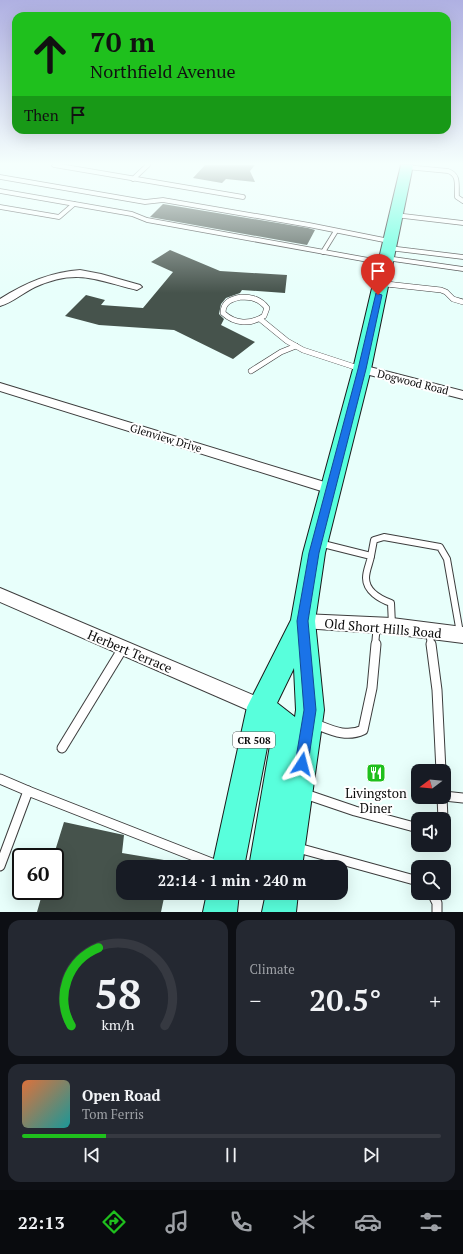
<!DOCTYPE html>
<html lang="en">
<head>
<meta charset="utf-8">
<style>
  :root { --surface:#171b24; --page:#242831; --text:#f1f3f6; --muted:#9ea1a6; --line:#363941; --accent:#1fc01d }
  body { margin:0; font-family:"PT Serif",serif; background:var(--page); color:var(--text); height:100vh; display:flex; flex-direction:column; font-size:15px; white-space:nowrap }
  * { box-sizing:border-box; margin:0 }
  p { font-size:13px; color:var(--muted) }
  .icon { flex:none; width:22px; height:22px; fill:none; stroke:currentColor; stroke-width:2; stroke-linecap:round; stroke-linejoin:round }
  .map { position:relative; height:912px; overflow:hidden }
  .side { display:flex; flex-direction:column; gap:8px; padding:8px; background:#0d0f14; flex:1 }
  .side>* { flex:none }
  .hud { position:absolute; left:12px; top:12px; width:439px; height:122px; border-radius:12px; box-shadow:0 4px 16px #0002; background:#1fc01d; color:#111; overflow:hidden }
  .needle { width:26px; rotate:254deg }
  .tools { position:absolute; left:411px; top:764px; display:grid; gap:8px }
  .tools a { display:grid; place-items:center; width:40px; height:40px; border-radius:8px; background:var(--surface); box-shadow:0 4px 16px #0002; font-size:20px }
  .speed { position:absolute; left:12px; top:848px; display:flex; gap:8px; font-size:20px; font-weight:700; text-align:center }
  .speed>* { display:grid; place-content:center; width:52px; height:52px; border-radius:50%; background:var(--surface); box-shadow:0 4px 16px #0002; line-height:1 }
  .speed .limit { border:2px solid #111; border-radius:6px; background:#fff; color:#111 }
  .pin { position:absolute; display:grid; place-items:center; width:34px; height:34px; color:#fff; margin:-41px -17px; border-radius:50% 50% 50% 0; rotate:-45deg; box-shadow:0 0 4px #0007 }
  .pin .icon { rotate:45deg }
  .me { position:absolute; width:44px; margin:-22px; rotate:9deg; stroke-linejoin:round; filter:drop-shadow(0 0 3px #0008) }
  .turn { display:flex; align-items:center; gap:14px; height:84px; padding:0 12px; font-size:18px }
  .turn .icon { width:52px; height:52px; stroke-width:2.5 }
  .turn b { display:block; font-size:28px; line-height:34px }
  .then { display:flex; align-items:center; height:38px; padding:0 12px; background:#0003; gap:8px; font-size:15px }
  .big { font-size:30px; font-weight:600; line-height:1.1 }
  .side .widget { flex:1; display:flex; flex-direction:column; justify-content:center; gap:6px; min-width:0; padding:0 14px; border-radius:12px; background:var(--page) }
  .side .dial { align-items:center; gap:0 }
  .dial svg { height:104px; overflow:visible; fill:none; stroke:var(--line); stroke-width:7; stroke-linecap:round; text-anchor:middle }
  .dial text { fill:var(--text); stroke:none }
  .song { display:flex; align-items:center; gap:12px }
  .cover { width:48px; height:48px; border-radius:6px; background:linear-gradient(135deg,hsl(20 70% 55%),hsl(180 70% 35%)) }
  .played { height:4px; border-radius:2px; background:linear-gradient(90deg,var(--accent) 20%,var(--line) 20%) }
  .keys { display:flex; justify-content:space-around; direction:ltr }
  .heat { display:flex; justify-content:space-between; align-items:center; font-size:22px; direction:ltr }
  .side .tiles { flex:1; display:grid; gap:8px; grid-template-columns:1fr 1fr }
  .widget:last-child { grid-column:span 2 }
  .trip { position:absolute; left:116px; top:860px; width:232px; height:40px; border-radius:12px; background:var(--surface); box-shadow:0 4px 16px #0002; font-weight:600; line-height:40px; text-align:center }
  .tabs { display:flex; height:64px; justify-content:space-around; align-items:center; background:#090b0e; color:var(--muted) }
  .tabs .icon { width:28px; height:28px }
  .tabs .active { color:var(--accent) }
  .tabs b { font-size:18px; color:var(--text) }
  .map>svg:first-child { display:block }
  .building { fill:#46534c }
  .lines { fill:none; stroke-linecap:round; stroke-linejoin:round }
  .lane-far3-casing { stroke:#3d3d3d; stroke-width:5.5 }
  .lane-far2-casing { stroke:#3d3d3d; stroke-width:6 }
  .lane-far1-casing { stroke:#3d3d3d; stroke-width:8 }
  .lane-casing { stroke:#3d3d3d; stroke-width:11 }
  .street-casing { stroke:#3d3d3d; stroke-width:2 }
  .primary-casing { stroke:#1b1b1b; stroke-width:2 }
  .lane-far3 { stroke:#fff; stroke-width:4 }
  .lane-far2 { stroke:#fff; stroke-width:5 }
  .lane-far1 { stroke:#fff; stroke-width:6 }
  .lane { stroke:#fff; stroke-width:9 }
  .street { fill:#fff; fill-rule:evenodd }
  .primary { fill:#58ffdc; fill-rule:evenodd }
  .route { fill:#1a73e8; stroke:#114b97 }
  .labels { text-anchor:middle; stroke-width:4; stroke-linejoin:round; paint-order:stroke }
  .shield { fill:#fff; stroke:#545454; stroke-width:1 }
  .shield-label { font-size:10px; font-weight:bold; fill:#0a0a0a }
  .street-label { font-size:11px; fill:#0a0a0a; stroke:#fff }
  .near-street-label { font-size:13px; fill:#0a0a0a; stroke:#fff }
  .near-poi-label { font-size:13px; fill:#0a0a0a; stroke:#fff }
</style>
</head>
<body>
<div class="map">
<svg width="463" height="912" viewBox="0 0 463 912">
  <rect width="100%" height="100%" fill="#e8fffb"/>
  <g class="building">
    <path d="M205,165h50l-5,6 5,11 -29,-3 -4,4 -29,-5z"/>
    <path d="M163,204l145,24 7,2 -8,15 -157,-28z"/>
    <path d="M170,250l50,21 67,4 -2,18 -43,-3 -2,3 -14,5 -5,6 -2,10 5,5 -3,6 34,17 -22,17 -59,-29 -75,-5 -34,-9 21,-21 19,5 -4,5 42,3 30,-36 -22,-10z"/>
    <path d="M64,822l60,13 -2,18 42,7v7h-41v26h42l-4,19h-124l6,-21h12v-40z"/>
  </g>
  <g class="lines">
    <defs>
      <g id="lane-far3">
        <path d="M54,165l189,32"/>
        <path d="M406,167l42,4c12,4 8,15 9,26l6,4"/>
        <path d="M0,177l145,25 18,-2 146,25 80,16"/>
        <path d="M133,179l15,-14"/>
        <path d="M0,191l132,23 15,6 238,43"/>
        <path d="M0,207l59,10 15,-13"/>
        <path d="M395,215l68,8"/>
        <path d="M389,248l74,9"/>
        <path d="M323,252l13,-21"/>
        <path d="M386,258l77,11"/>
        <path d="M381,283l14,2"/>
      </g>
      <g id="lane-far2">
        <path d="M386,284l55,6 5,2 7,7 10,3"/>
        <path d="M241,297c11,0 19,2 26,11l-3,8c-14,9 -29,8 -41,-3 0,-11 8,-14 18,-16z"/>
        <path d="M260,319l27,22 16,9 58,19"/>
        <path d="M251,371l30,-19 15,-6"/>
      </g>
      <g id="lane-far1">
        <path d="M319,543l52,13c-1,7 -5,14 -5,22 0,13 14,21 25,25l1,22"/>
        <path d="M371,556l3,-16 10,-3 56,10 7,12 13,74"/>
        <path d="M429,632l2,13"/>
        <path d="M375,645l2,-20"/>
      </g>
      <g id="lane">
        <path d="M431,644l6,46 4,81"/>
        <path d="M315,724c16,6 31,14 48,6l9,-42 4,-44"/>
        <path d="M62,748l61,-100"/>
        <path d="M0,779l28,12"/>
        <path d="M305,794l50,17 63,17"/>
        <path d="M444,796l19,2"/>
        <path d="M442,797l1,22"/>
        <path d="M298,848l120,33"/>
        <path d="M0,866l28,-75 194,76"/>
        <path d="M432,893l5,10v9"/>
      </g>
      <g id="street">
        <path d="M80,270l21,4 39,11 2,2 -5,3c-41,-10 -60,-22 -102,-3 -11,5 -23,16 -35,19v-7c25,-16 51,-27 80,-29z"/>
        <path d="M362,365l101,26v8l-105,-27 -2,-3 2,-3z"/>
        <path d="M0,383l331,101 5,1 2,4 -2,4 -5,1 -331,-103z"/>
        <path d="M0,588l267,113 3,6 -3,6 -6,3 -6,-3 -255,-111z"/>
        <path d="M303,614l89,4 71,9v16l-71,-9 -89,-6 -6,-2 -2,-5 2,-5z"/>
      </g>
      <g id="primary">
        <path d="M401,165h12l-42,204 -46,184 -10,68 9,89 -22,157h-53l23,-133 -2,-2 -26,135h-32l35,-160 44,-87 12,-67 50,-184zM294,668l2,42 -1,7 -18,-14z"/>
        <path d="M207,893h32l-2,19h-34z"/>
        <path d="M266,893h32l-2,19h-34z"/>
      </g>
    </defs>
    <use href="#lane-far3" class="lane-far3-casing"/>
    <use href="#lane-far2" class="lane-far2-casing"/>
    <use href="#lane-far1" class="lane-far1-casing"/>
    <use href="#lane" class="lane-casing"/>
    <use href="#street" class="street-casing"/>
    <use href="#primary" class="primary-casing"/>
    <use href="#lane-far3" class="lane-far3"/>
    <use href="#lane-far2" class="lane-far2"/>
    <use href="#lane-far1" class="lane-far1"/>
    <use href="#lane" class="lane"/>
    <use href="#street" class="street"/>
    <use href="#primary" class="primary"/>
  </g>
  <linearGradient id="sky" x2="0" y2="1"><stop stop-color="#afb0e2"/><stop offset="0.56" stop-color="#f5fffd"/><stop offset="1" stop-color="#f5fffd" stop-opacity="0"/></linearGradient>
  <rect width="463" height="293" fill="url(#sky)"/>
  <path class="route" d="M376,293l6,2 -16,74 -47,184 -11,68 8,89 -8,54 -2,4 -4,2 -5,-2 -2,-4 9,-54 -7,-89 12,-68 49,-184z"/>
  <defs>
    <symbol id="restaurant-square" viewBox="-11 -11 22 22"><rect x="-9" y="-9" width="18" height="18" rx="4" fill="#1fc01d" stroke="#fff"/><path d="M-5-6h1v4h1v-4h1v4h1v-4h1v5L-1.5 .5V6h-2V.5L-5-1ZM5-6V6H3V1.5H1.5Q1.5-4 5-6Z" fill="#fff"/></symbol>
  </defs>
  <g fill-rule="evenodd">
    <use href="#restaurant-square" x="365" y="762" width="22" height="22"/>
  </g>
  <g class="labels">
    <rect class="shield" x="233" y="732" width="42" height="16" rx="3"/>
    <g class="shield-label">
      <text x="254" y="744">CR 508</text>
    </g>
    <g class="street-label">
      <text transform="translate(413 382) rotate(14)" y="4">Dogwood Road</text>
      <text transform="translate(166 438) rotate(17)" y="4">Glenview Drive</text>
    </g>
    <g class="near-street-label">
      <text transform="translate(383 628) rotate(5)" y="5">Old Short Hills Road</text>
      <text transform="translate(130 651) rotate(23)" y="5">Herbert Terrace</text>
    </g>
    <g class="near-poi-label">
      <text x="376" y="798">Livingston<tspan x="376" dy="15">Diner</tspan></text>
    </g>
  </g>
</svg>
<div class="tools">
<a><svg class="needle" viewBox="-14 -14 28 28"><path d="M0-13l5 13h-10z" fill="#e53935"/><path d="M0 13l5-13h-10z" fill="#9ea1a6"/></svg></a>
<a><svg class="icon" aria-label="sound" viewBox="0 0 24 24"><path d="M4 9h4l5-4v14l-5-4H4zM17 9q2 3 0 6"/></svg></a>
<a><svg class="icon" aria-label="search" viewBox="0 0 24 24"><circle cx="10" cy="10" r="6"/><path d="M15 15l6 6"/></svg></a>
</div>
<div class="speed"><div class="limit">60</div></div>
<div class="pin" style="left:378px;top:295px;background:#d93025"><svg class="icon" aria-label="arrive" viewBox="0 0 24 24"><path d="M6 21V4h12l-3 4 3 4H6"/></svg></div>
<svg class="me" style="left:302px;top:764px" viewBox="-20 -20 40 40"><path d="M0-17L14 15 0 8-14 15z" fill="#1a73e8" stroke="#fff" stroke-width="4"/></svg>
<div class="trip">22:14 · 1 min · 240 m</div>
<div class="hud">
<div class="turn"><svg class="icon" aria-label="ahead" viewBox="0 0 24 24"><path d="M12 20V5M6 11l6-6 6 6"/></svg><div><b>70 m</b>Northfield Avenue</div></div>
<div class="then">Then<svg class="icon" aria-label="arrive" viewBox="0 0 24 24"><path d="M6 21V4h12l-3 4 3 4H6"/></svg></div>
</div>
</div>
<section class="side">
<div class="tiles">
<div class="widget dial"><svg viewBox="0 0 100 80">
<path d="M14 69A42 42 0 1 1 86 69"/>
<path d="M14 69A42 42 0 0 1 35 9" stroke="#1fc01d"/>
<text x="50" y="56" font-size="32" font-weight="700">58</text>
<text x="50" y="72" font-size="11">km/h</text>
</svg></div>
<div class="widget"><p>Climate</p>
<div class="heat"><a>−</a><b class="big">20.5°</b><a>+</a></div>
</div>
<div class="widget">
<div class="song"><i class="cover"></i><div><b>Open Road</b><p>Tom Ferris</p></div></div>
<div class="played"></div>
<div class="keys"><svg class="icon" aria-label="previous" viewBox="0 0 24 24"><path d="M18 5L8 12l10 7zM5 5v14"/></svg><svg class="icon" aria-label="pause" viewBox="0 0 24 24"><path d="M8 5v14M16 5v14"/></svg><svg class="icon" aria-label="next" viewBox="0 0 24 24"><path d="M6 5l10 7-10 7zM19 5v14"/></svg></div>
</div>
</div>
</section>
<nav class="tabs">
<b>22:13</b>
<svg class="icon active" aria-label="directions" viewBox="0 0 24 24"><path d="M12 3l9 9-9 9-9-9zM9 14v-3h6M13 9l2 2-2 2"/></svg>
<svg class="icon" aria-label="music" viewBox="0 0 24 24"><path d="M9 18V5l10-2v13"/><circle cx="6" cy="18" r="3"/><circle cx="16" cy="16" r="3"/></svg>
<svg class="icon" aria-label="phone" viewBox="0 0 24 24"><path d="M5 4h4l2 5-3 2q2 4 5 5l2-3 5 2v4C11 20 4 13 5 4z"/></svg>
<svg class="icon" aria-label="climate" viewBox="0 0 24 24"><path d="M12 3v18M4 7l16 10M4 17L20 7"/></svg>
<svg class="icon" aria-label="car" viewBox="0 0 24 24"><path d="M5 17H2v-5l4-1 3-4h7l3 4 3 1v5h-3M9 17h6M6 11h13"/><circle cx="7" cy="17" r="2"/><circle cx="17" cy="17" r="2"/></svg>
<svg class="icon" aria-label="filters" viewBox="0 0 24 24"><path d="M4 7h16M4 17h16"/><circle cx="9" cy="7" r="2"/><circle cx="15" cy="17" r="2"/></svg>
</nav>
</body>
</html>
